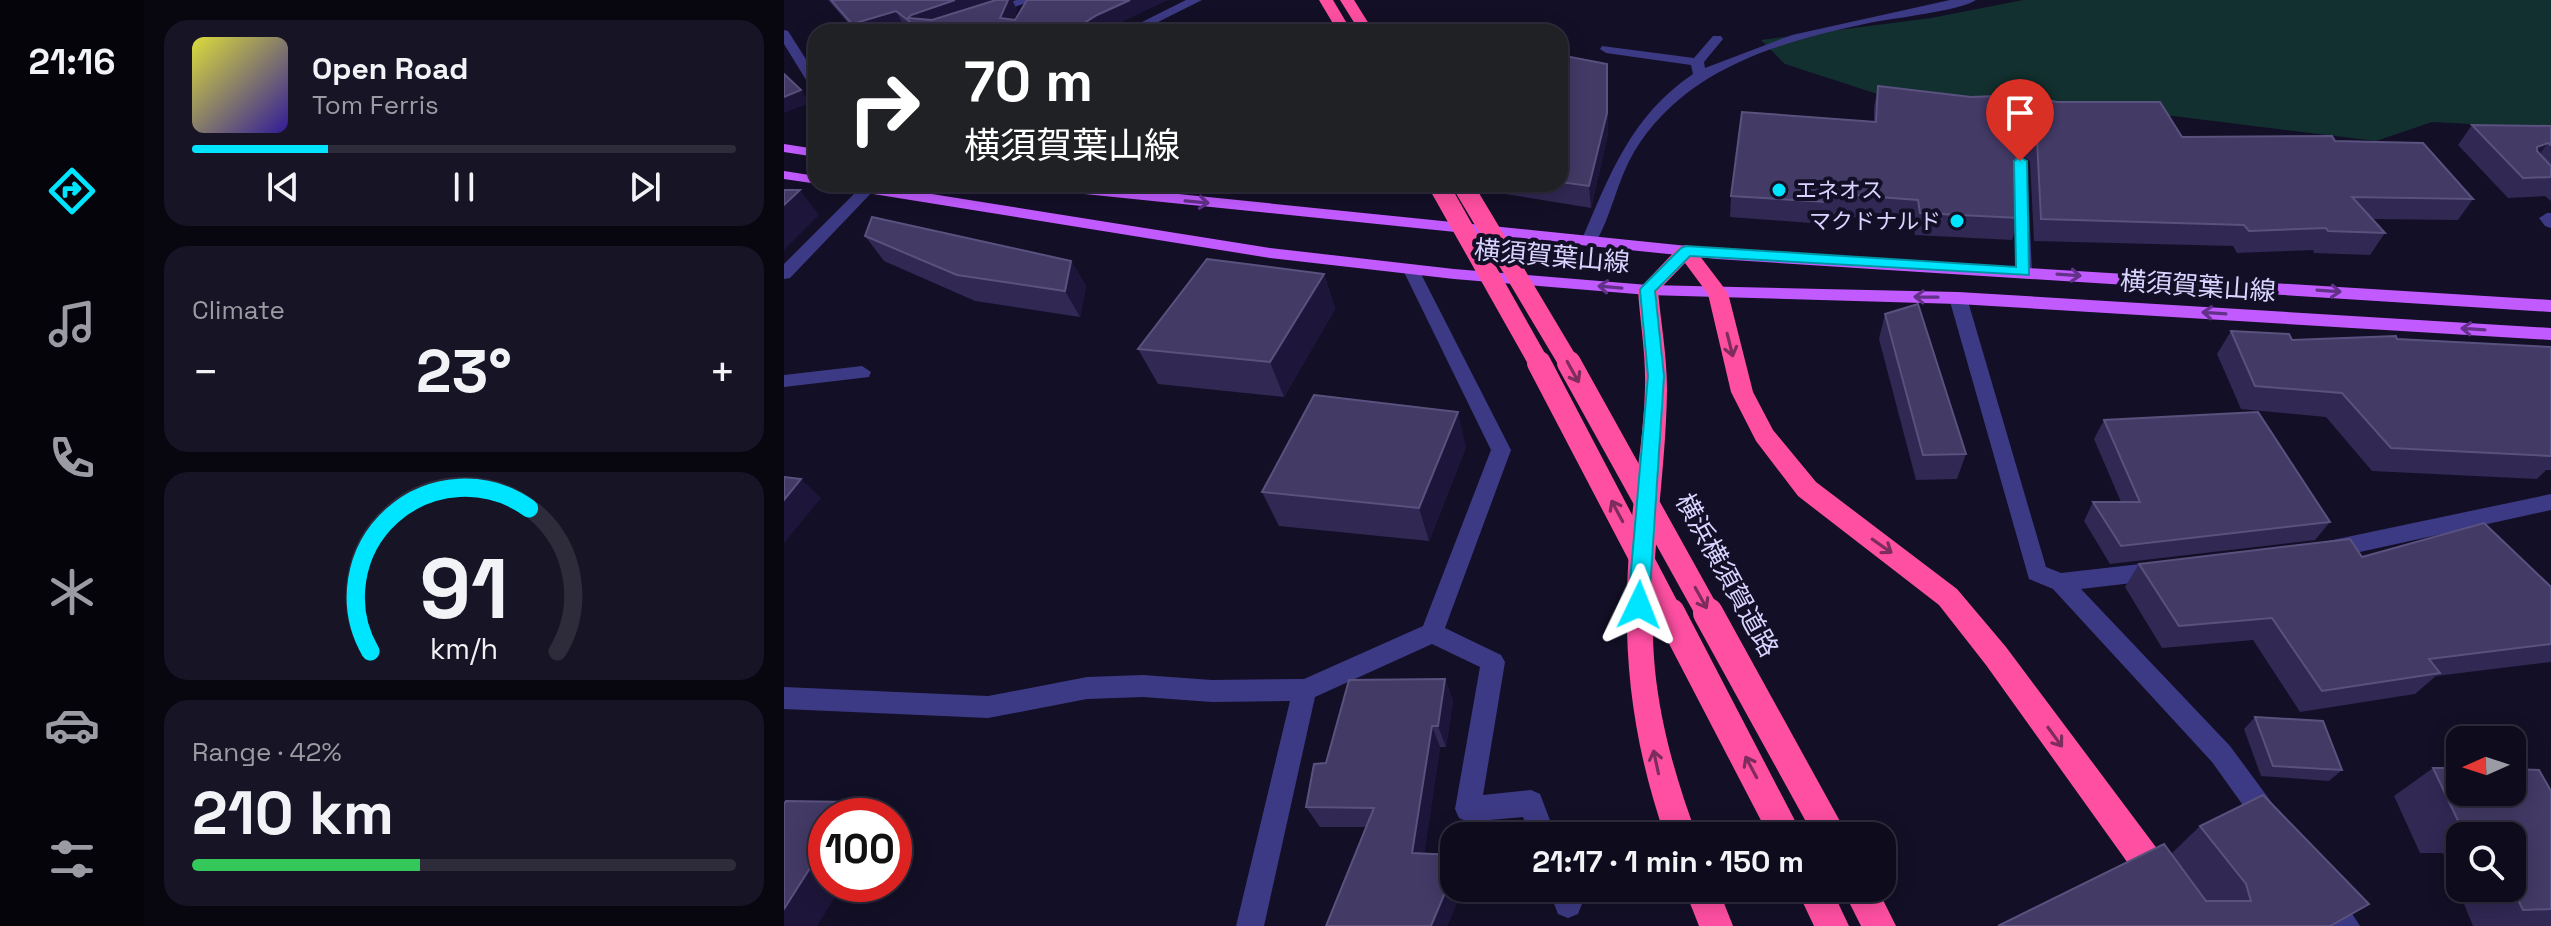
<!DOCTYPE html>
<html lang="en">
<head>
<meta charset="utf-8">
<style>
  :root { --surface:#0e0b1c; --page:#171425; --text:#f1f3f6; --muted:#9b9ba3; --line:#2e2b3b; --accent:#00e5ff }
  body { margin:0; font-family:"Space Grotesk","Noto Sans JP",sans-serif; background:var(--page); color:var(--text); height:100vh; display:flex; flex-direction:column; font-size:30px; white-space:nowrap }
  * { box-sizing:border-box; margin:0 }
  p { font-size:26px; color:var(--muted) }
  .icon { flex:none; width:44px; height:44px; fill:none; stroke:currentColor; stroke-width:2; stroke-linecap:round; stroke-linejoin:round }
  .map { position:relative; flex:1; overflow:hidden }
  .drawer { display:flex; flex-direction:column; gap:20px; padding:20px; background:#08060f; width:640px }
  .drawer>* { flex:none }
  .banner { position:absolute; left:24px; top:24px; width:760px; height:168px; border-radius:24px; box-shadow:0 4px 20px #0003,0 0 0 2px var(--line); background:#202124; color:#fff; overflow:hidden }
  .needle { width:52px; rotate:267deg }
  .controls { position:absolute; left:1662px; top:726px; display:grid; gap:16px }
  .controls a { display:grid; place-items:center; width:80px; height:80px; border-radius:16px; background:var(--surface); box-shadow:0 4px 20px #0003,0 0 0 2px var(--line); font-size:40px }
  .speed { position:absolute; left:24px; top:798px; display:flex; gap:16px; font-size:40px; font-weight:700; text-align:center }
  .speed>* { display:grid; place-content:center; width:104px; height:104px; border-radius:50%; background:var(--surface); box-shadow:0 4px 20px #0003,0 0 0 2px var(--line); line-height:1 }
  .speed .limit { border:12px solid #d22; background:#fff; color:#111 }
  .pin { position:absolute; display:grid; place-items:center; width:68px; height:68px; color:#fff; margin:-82px -34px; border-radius:50% 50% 50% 0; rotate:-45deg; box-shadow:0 0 8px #0007 }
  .pin .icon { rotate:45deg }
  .me { position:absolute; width:88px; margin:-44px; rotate:2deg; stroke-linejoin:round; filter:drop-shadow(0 0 6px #0008) }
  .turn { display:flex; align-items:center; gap:28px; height:168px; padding:0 24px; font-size:36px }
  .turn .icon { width:104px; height:104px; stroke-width:2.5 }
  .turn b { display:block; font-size:56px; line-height:68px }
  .big { font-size:60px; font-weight:700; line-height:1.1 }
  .drawer .widget { flex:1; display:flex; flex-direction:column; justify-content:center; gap:12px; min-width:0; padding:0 28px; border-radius:24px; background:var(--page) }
  .drawer .dial { align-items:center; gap:0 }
  .dial svg { height:208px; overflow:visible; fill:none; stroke:var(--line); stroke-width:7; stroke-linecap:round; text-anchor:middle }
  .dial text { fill:var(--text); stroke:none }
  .song { display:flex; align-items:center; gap:24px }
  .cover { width:96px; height:96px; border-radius:12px; background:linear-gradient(135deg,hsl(60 70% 55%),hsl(250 70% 35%)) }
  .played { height:8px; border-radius:4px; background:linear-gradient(90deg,var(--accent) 25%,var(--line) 25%) }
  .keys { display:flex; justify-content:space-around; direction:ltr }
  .heat { display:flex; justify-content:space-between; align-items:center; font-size:44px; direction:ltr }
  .charge { height:12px; border-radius:6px; background:linear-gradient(90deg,#34c759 42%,var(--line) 0) }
  .trip { position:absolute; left:656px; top:822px; width:456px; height:80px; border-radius:24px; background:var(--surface); box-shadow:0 4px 20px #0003,0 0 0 2px var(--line); font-weight:700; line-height:80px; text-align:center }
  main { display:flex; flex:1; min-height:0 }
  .dock { display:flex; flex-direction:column; width:144px; justify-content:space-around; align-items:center; background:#06040b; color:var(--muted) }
  .dock .icon { width:56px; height:56px }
  .dock .selected { color:var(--accent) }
  .dock b { font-size:36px; color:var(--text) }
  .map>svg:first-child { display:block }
  .green { fill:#12302f }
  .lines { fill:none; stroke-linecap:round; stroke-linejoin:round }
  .minor { fill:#3d3a85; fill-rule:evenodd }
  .major { fill:#c25bff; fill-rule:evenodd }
  .highway { fill:#ff4fa3; fill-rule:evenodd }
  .highway-bridge-far2 { stroke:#ff4fa3; stroke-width:20 }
  .highway-bridge-far1 { stroke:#ff4fa3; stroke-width:24 }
  .highway-bridge { stroke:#ff4fa3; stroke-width:30 }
  .wall { fill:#312854; fill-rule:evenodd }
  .shaded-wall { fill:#1d163a }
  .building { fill:#433a66; stroke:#5a527e; stroke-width:2 }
  .oneway { stroke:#623188 }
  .oneway2 { stroke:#7d2c5e }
  .route { fill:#00e5ff; stroke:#0095a6; stroke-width:2 }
  .poi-dot { fill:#00e5ff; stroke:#130f26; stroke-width:3 }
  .labels { text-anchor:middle; stroke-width:8; stroke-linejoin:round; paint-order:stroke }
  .far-poi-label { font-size:22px; fill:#d9d4ff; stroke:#130f26; text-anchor:start }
  .street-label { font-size:26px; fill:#d9d4ff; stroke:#130f26 }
</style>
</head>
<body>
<main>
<nav class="dock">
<b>21:16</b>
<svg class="icon selected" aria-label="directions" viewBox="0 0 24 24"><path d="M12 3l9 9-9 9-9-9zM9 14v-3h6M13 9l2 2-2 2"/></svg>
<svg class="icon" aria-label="music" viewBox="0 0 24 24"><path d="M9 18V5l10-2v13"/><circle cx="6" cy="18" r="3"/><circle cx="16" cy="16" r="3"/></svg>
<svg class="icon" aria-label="phone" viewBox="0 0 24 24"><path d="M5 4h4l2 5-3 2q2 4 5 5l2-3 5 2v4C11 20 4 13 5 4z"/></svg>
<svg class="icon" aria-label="climate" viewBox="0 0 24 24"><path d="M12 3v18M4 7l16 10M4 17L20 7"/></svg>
<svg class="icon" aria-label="car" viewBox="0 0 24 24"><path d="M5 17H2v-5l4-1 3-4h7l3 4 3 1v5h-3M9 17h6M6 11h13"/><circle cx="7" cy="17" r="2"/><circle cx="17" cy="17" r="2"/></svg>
<svg class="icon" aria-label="filters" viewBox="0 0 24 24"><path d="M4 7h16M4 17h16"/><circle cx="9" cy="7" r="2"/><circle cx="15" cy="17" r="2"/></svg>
</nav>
<section class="drawer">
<div class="widget">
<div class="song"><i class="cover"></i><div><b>Open Road</b><p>Tom Ferris</p></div></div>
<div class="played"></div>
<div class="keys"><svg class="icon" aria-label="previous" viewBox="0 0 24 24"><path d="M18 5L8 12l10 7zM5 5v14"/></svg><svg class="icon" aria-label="pause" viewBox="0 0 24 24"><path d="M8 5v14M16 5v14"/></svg><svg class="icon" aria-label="next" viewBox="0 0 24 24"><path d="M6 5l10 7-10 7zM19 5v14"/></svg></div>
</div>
<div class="widget"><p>Climate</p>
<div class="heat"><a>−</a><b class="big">23°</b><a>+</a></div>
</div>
<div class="widget dial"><svg viewBox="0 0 100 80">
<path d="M14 69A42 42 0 1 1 86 69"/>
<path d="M14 69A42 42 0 0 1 75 14" stroke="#00e5ff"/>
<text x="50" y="56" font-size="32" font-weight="700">91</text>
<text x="50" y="72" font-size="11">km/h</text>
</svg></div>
<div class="widget"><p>Range · 42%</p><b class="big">210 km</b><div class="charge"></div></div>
</section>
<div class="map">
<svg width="1767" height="926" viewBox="0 0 1767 926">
  <rect width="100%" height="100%" fill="#130f26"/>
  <path class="green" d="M1239,0h528v128l-119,-6 -56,19 -324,-40 -150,1 -117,-38 -24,-24 170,-22z"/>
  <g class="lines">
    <g class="minor">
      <path d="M232,0h18l-44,16 -6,-4z"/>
      <path d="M402,0h16l-64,32h-16z"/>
      <path d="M1166,0h26c-16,11 -83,18 -107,23 -90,19 -184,45 -235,129 -17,29 -22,62 -38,90l-6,2 -8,-5c28,-65 49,-123 111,-165l-2,-9 -85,-12 -6,-4 2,-3 92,12 19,-22h8l2,3 -19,23 1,6 87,-33z"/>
      <path d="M0,30l4,1 28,44v14l-5,-1 -27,-44z"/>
      <path d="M1236,157l7,4 5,111 -8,5 -8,-5 -3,-111z"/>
      <path d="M79,185h10l3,3 -86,90 -6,1v-15z"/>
      <path d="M1763,213h4v15l-6,-2 -6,-8z"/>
      <path d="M627,265l8,5 92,180 -66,178 56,27 4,7 -22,133 48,-5 9,4 16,42h-26l-7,-19 -55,5 -9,-4 -4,-9 25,-142 -48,-23 -117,53 -51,229h-28l54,-225 -78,1 -69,-5 -56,2 -99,19 -204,-9v-22l204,9 99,-19 56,-2 69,5 92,-1 119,-53 68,-176 -88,-180z"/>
      <path d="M1174,292l9,6 79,269 15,6 97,-11 8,3 3,6 -3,6 -8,3 -77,9 149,157 48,65 4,9 -4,9 -9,4 -9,-4 -48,-67 -159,-173 -24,-10 -80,-281z"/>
      <path d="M78,366l9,6 -2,5 -85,10v-12z"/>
      <path d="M1767,494v16l-223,49 -8,-3 -3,-6 3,-6 8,-3z"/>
      <path d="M1541,883l10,4 25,39h-31l-18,-29 4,-10z"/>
      <path d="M764,888h28l6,16 -4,10 -10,4 -10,-4z"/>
    </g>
    <g class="major">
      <path d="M0,144l32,5v8l-32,-5z"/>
      <path d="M0,171l32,5 2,8 -34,-5z"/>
      <path d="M50,184h35l401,64 184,21 194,16 310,7 593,36v12l-593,-36 -310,-9 -194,-16 -184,-21 -428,-69z"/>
      <path d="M244,184h52l637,65 834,51v12l-834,-53 -681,-70z"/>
    </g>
    <g class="highway">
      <path d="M535,0h14l19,32h-14z"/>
      <path d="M556,0h14l20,32h-14z"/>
      <path d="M902,245l7,2 35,46 25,99 20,38 43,52 141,107 49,58 200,267 5,12h-38l-187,-261 -47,-60 -141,-109 -42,-55 -25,-49 -23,-98 -23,-31 -27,28c3,33 9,65 9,98 -1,94 -21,187 -12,281 6,58 22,112 42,166h-32c-35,-102 -44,-191 -35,-298 4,-50 14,-101 15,-151 1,-33 -5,-65 -7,-97l41,-43z"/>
      <path d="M900,888h34l15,38h-34z"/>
      <path d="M1012,888h35l18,38h-35z"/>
      <path d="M1058,888h35l19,38h-35z"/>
    </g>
    <g class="highway-bridge-far2">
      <path d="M654,184l102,181"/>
      <path d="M678,184l108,181"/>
    </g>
    <g class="highway-bridge-far1">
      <path d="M755,363l132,252"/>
      <path d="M785,363l140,252"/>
    </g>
    <g class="highway-bridge">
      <path d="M886,613l116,223"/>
      <path d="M924,613l123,223"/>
    </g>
  </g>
  <g class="wall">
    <path d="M44,0h184l5,10 -4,10h2l12,-20h140l-67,32h-188l-8,-6 -20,6h-28z"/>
    <path d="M776,55l48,29v50l-17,74 -91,-15 -2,-9h62z"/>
    <path d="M1094,86l304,51 153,4 138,58 -15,21 -86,-1 13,14 -15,22 -56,-2 -1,-3 -76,3 -4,-7 -199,-5 -4,-80 -11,-7 -2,2 2,62 -7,22 -97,-5 -2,-13 -88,-7 -1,9 -94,-7 1,-21 143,-74v-15z"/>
    <path d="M1688,125l79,1v75l-6,-5 -37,2 -50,-53z"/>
    <path d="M81,236l206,25 15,25 -6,31 -105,-16 -91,-40z"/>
    <path d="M540,274l11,35 -51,88 -126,-13 -20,-35z"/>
    <path d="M1101,314l81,140 -9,25 -41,1 -37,-141z"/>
    <path d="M1447,331l61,9 105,-1 154,8v123h-5l-9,9 -165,-8 -46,-54 -85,-8 -24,-55z"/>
    <path d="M1320,420l226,102 -15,18 -205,24 -26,-43 9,-19h28l-27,-63z"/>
    <path d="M682,447l-37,94 -150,-15 -17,-34z"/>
    <path d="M1578,557l189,30v75l-115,14 -21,18 -115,18 -47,-72 -91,8 -37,-61 14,-23z"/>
    <path d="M661,679l8,22 -7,46h-6l-16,107 30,34h9l-16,38 -80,-99h-47l-14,-20z"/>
    <path d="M1471,717l87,53 -13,11 -68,-5 -17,-47z"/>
    <path d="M1649,768l118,23v135h-78l-30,-73h-23l-26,-57zM1676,836h52v52h-52z"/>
    <path d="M1416,826l169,78 -371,22 173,-72z"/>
  </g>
  <g class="shaded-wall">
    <path d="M171,0h52l-88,29 -11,-11 3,-3z"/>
    <path d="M224,0h4l5,10 -10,22 -7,-14z"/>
    <path d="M346,0h37l-67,32h-30l27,-17z"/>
    <path d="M112,11l8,15 -20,6h-26l-6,-8z"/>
    <path d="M823,64l1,70 -17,74 -2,-22z"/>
    <path d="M17,90l9,13 -26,10v-16z"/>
    <path d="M1241,133l-6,21 -9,7 6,-21z"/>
    <path d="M1764,143l-15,20 4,-16z"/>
    <path d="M16,190l19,25 -35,35v-45z"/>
    <path d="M287,261l15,25 -6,31 -15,-26z"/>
    <path d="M540,274l11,35 -51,88 -14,-35z"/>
    <path d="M674,412l8,35 -37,94 -10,-33z"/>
    <path d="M17,479l20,19 -37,45v-43z"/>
    <path d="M661,679l8,22 -7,46 -8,-21z"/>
    <path d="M648,726l8,21 -18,124 -10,-18z"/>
    <path d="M68,802l21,14h-30z"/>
    <path d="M42,843v41h17l-26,42h-33v-17z"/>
    <path d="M670,871v17h9l-16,38h-16z"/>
  </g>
  <g class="building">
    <path d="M47,0h124l-44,15 -3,3 24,2 64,-20h12l-8,18 15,2 12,-20h103l-33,15 -27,17h-147l-27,-21 -44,13z"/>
    <path d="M776,55l47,9v49l-18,73 -29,-4z"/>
    <path d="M0,74l17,16 -17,7z"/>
    <path d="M1094,86l93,11 51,-2 35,7h103l22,35 150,-1 3,5 88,2 50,56 -121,-2 33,36 -57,-2 -2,-3 -77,3 -5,-6 -203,-6 -4,-80 -12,-6 -9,7 3,78 -99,-5 -2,-13 -91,-7v9l-96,-6 11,-84 134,10z"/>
    <path d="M1688,125l79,1v19l-3,-2 -11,4v4l14,15v11l-28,1z"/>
    <path d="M0,190h16l-16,15z"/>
    <path d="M88,217l199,44 -6,30 -108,-16 -92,-39z"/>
    <path d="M423,259l117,15 -54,88 -132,-13z"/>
    <path d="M1134,304l48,150 -43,1 -38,-141z"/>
    <path d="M1447,331l58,3 3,6 104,-4 1,3 154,8v109l-160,-8 -49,-55 -87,-7z"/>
    <path d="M530,395l144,17 -39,96 -157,-16z"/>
    <path d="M1474,412l72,110 -209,24 -28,-44h47l-36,-82z"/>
    <path d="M0,477l17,2 -17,21z"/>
    <path d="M1700,523l67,64v57l-122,15 11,14 -118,18 -50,-73 -93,8 -40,-62 211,-25 12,18z"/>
    <path d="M661,679l-7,47h-6l-20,127 42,2v16l-23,55h-105l48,-118 -68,-1 8,-43 12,-1 23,-83z"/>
    <path d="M1471,717l68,4 19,49 -69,-4z"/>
    <path d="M1649,768h27v24h52v-23l27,1 12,21v118l-28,1 -11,-23v-51h-23l-4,-8 -24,-1z"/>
    <path d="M1479,795l106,109 -39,22h-332l166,-82 42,57h45l-5,-17 -46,-58z"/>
    <path d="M2,801l66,1 -9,14h-17v27l-42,66v-105z"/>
  </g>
  <defs><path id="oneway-shaft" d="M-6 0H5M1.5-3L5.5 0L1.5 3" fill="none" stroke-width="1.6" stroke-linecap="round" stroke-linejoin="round" transform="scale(2)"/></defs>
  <g class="oneway">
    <use href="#oneway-shaft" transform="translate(413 202) rotate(5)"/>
    <use href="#oneway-shaft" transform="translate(1285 275) rotate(4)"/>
    <use href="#oneway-shaft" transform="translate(826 287) rotate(-175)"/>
    <use href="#oneway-shaft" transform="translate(1545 291) rotate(4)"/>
    <use href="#oneway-shaft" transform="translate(1142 297) rotate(-179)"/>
    <use href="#oneway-shaft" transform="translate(1430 313) rotate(-176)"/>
    <use href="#oneway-shaft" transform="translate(1689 329) rotate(-176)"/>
  </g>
  <g class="oneway2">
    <use href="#oneway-shaft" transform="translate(946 345) rotate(76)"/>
    <use href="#oneway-shaft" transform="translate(789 372) rotate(61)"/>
    <use href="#oneway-shaft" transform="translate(833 511) rotate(-118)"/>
    <use href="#oneway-shaft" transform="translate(1098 546) rotate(35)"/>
    <use href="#oneway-shaft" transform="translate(917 598) rotate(61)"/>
    <use href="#oneway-shaft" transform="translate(1271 737) rotate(54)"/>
    <use href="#oneway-shaft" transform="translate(872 762) rotate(-102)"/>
    <use href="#oneway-shaft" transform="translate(967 767) rotate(-118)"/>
  </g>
  <path class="route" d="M1236,157l7,4 2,114 -339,-19 -35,35 9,85 -15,229 -3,6 -7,3 -8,-3 -3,-6 20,-229 -8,-86 2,-3 39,-39 5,-2 330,21 -2,-106z"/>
  <g class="poi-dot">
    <circle cx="995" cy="190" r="8"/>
    <circle cx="1173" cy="221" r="8"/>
  </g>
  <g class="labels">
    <g class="far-poi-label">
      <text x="1011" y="198">エネオス</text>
      <text x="1157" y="229" text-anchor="end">マクドナルド</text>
    </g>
    <g class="street-label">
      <text transform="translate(768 256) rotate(5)" y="9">横須賀葉山線</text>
      <text transform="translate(1414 286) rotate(4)" y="9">横須賀葉山線</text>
      <text transform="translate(943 575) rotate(61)" y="9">横浜横須賀道路</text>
    </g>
  </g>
</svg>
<div class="controls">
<a><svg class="needle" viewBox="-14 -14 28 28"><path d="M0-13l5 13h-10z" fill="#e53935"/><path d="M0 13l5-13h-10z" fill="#9b9ba3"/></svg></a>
<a><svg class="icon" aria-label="search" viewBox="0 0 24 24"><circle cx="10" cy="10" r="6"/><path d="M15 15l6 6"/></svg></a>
</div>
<div class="speed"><div class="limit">100</div></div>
<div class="pin" style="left:1236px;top:161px;background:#d93025"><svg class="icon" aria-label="arrive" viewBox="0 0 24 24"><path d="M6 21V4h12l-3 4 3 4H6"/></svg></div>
<svg class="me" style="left:855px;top:605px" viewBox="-20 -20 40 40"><path d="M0-17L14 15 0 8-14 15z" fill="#00e5ff" stroke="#fff" stroke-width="4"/></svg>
<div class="trip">21:17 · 1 min · 150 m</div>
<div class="banner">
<div class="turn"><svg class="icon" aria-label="right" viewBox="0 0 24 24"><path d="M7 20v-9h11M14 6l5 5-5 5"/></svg><div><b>70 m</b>横須賀葉山線</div></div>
</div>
</div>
</main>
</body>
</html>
